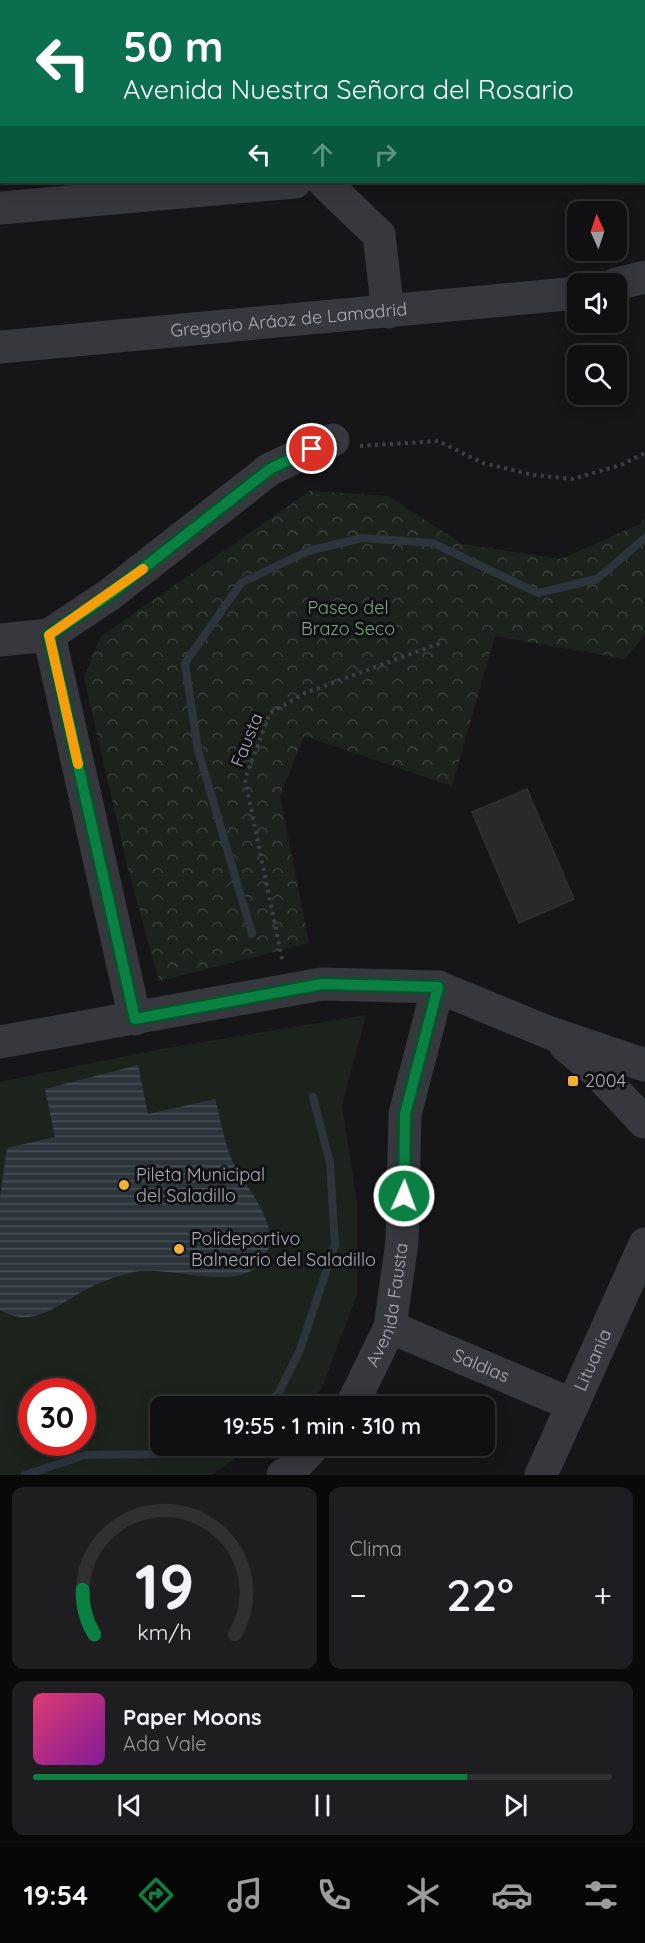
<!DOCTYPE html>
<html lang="es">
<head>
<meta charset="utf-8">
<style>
  :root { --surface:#101012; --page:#1e1e20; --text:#f1f3f6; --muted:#9c9d9f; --line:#303032; --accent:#0b8043 }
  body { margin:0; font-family:Quicksand,sans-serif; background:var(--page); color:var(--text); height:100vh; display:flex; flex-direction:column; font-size:22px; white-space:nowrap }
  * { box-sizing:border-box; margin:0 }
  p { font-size:20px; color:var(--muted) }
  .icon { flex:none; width:33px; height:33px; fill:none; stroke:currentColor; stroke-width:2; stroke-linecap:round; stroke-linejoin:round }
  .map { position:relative; height:1475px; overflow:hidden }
  .panel { display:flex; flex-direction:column; gap:12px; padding:12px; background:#09090a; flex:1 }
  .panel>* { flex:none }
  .hud { position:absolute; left:0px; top:0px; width:645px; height:183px; box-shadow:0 3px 15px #0003,0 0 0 2px var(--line); background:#0b6e4f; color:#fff; overflow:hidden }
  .needle { width:39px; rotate:357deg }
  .fabs { position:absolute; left:567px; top:201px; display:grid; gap:12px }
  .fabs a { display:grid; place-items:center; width:60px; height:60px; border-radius:12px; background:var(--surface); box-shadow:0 3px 15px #0003,0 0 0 2px var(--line); font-size:30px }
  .speed { position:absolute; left:18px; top:1378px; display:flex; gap:12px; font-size:30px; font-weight:700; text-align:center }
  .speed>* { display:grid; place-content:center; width:78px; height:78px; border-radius:50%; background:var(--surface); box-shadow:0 3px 15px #0003,0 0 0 2px var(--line); line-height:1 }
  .speed .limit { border:9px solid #d22; background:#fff; color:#111 }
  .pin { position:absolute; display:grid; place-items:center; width:51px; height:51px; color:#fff; margin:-26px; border:3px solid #fff; border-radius:50%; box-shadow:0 2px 6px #0007 }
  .me { position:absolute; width:66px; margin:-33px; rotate:2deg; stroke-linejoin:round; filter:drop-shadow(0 0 4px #0008) }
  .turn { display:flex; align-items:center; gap:21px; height:126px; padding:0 24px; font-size:27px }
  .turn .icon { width:78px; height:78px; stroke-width:2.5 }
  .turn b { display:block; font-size:42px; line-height:51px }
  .lanes { display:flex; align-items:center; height:57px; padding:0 24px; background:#0003; justify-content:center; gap:30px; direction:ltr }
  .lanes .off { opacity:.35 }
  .big { font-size:45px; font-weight:600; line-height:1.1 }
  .panel .widget { flex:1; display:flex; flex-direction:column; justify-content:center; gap:9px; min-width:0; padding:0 21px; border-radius:12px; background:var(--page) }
  .panel .dial { align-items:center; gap:0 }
  .dial svg { height:156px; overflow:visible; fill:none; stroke:var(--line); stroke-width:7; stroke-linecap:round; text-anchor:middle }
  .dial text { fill:var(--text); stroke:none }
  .song { display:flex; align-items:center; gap:18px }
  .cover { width:72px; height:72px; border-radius:9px; background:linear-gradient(135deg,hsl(340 70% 55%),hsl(290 70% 35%)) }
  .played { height:6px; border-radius:3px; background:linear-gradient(90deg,var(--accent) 75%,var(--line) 75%) }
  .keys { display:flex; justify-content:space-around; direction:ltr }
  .heat { display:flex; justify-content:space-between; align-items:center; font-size:33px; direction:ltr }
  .panel .tiles { flex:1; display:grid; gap:12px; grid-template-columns:1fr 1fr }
  .widget:last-child { grid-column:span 2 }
  .trip { position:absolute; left:150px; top:1396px; width:345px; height:60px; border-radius:12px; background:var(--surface); box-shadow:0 3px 15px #0003,0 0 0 2px var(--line); font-weight:600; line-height:60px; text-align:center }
  .tabs { display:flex; height:96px; justify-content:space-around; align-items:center; background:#060607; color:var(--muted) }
  .tabs .icon { width:42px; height:42px }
  .tabs .current { color:var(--accent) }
  .tabs b { font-size:27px; color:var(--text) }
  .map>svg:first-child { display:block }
  .forest { fill:url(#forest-crowns) }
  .pitch { fill:#1c231d; fill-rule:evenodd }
  .water { fill:url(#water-rules) }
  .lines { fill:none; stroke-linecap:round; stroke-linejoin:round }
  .stream { stroke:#2c353c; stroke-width:8 }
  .building { fill:#29292c; stroke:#303034; stroke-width:1.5 }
  .path { stroke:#3d3f44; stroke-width:4; stroke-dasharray:3 4.5; stroke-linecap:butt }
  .minor { stroke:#37383d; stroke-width:33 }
  .route-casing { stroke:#07532c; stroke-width:15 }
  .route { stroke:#0b8043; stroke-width:10 }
  .slow { stroke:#f59e0b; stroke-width:10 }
  .poi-dot { fill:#f2b134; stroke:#111113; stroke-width:2 }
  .labels { text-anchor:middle; stroke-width:6; stroke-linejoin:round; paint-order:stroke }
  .street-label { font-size:18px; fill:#a8adb8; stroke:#111113 }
  .park-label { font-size:18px; fill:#7fa381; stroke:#111113 }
  .poi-label { font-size:18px; fill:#a8adb8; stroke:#111113; text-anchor:start }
</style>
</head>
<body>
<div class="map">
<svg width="645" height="1475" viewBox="0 0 645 1475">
  <defs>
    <pattern id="forest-crowns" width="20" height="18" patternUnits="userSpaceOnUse" patternTransform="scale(1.5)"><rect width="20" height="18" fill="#1c231d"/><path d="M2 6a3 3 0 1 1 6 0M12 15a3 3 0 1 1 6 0" fill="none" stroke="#3a403c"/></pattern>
    <pattern id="water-rules" width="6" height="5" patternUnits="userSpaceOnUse" patternTransform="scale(1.5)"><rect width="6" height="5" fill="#2c353c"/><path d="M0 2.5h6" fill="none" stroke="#485056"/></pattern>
  </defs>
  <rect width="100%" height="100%" fill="#161618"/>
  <path class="forest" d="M310,491l78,5 74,48 99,15 79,-35 5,-7v117l-20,25 -130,-23 -43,150 -148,-50 -24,60 29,147 -150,38 -31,-112 -44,-191 16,-41z"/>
  <path class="pitch" d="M366,1015l-24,90 15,98v91l-36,96 -21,17h-140v39h92l-40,29h-212v-393l155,-32zM32,1392h50v51h-50z"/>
  <path class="water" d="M138,1065l10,49 67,-15c5,18 8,36 14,54 9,26 48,65 40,94 -14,54 -95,17 -135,25 -14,3 -31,9 -43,15 -30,14 -56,44 -91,23v-112l7,-50 48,-11 -10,-48z"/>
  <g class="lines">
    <g class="stream">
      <path d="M252,934l-54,-184 -13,-87 56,-80 67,-32 54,-13 71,5 105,50 59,-14 48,-41"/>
      <path d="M263,1407l15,-13 22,-44 35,-105 -5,-82 -17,-66"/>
      <path d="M25,1475l60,-20 71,-1 24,-8"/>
    </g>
  </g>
  <g class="building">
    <path d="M0,0h112v2h-110l-2,26z"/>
    <path d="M2,27v130h-2v-129z"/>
    <path d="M527,789l47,110 -55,24 -47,-111z"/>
  </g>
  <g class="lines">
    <g class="path">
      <path d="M634,0l1,2"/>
      <path d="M644,20l1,2"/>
      <path d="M360,446l78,-5 45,22 50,12 39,4 49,-14 24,-12"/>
      <path d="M282,959l-37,-180 25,-66 35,-20 138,-51"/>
    </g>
    <g class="minor">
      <path d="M239,0l1,2"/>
      <path d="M324,182l55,53 9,77"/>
      <path d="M0,208l295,-26"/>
      <path d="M616,284l29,-7"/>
      <path id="s1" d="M0,347l578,-54"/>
      <path d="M49,635l86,384"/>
      <path d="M0,640l49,-5 60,-40 161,-126 63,-29"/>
      <path d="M0,1042l322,-58 116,3 112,46 95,32"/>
      <path d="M565,1045l33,28 46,49"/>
      <path id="s2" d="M390,1327l183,78"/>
      <path id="s3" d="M351,1407l39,-80 12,-85 3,-128 33,-127"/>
      <path d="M283,1475l6,-3 25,-26"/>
      <path id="s4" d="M541,1475l104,-231"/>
    </g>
  </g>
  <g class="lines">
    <defs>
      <path id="route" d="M312,449l-42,20 -161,126 -60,40 86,384 187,-35 116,3 -33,127 -1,82"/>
    </defs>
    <use href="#route" class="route-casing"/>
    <use href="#route" class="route"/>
    <path class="slow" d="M78,764l-29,-129 94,-66"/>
  </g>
  <g class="poi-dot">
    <rect x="567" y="1075" width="12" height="12" rx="3"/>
    <circle cx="124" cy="1185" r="6"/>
    <circle cx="179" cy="1249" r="6"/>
  </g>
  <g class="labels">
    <g class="street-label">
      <text dy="6" stroke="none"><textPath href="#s1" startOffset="290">Gregorio Aráoz de Lamadrid</textPath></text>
      <text transform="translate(247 740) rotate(-68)" y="6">Fausta</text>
      <text dy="6" stroke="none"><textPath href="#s3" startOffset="110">Avenida Fausta</textPath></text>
      <text dy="6" stroke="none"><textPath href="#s4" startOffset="126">Lituania</textPath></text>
      <text dy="6" stroke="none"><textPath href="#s2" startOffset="99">Saldias</textPath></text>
    </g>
    <g class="park-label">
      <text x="348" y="614">Paseo del<tspan x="348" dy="21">Brazo Seco</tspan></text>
    </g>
    <g class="poi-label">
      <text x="585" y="1087">2004</text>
      <text x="136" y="1181">Pileta Municipal<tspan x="136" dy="21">del Saladillo</tspan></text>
      <text x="191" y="1245">Polideportivo<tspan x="191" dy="21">Balneario del Saladillo</tspan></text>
    </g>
  </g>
</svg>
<div class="fabs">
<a><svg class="needle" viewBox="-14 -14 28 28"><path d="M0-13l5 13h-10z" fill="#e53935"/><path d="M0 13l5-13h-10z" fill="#9c9d9f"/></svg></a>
<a><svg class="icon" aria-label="sound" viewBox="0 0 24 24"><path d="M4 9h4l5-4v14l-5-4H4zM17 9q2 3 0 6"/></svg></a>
<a><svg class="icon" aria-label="search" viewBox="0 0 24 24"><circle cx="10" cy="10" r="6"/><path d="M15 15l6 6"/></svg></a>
</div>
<div class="speed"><div class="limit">30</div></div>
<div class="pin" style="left:312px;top:449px;background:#d93025"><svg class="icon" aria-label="arrive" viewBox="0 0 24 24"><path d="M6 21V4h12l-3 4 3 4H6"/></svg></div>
<svg class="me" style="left:404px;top:1196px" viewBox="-20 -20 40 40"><circle r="17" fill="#0b8043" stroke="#fff" stroke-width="3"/><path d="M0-11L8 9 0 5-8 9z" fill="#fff"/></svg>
<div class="trip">19:55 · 1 min · 310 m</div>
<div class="hud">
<div class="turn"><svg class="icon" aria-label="left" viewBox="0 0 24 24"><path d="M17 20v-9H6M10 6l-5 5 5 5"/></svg><div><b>50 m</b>Avenida Nuestra Señora del Rosario</div></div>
<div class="lanes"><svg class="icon" aria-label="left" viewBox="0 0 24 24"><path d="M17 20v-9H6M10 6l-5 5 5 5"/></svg><svg class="icon off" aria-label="ahead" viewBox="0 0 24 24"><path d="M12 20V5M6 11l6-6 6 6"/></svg><svg class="icon off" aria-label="right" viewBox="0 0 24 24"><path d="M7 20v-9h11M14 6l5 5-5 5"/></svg></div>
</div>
</div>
<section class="panel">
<div class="tiles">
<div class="widget dial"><svg viewBox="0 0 100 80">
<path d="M14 69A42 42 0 1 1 86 69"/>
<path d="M14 69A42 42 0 0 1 8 46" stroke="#0b8043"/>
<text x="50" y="56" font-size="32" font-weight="700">19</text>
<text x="50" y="72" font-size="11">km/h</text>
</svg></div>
<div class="widget"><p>Clima</p>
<div class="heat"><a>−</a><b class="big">22°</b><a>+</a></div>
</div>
<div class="widget">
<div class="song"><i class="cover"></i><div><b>Paper Moons</b><p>Ada Vale</p></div></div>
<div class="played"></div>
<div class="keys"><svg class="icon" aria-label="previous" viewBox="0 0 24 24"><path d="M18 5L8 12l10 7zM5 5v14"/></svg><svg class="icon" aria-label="pause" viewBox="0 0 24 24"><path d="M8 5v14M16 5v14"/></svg><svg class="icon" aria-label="next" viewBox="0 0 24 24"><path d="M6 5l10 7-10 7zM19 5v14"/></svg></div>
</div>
</div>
</section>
<nav class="tabs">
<b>19:54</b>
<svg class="icon current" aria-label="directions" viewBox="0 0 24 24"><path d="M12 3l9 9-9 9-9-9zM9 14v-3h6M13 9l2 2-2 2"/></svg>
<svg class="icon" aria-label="music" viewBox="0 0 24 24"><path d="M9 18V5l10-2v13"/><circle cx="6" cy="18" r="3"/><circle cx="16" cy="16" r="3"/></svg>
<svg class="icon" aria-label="phone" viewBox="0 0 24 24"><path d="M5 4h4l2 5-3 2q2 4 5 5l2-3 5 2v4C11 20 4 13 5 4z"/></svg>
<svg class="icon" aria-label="climate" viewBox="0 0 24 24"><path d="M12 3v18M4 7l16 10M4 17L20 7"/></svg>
<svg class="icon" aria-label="car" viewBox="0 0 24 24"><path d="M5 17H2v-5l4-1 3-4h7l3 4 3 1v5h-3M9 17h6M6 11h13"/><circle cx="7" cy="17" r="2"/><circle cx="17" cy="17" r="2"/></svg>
<svg class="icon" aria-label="filters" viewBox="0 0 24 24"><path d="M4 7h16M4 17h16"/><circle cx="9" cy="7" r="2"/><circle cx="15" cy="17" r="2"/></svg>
</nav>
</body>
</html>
